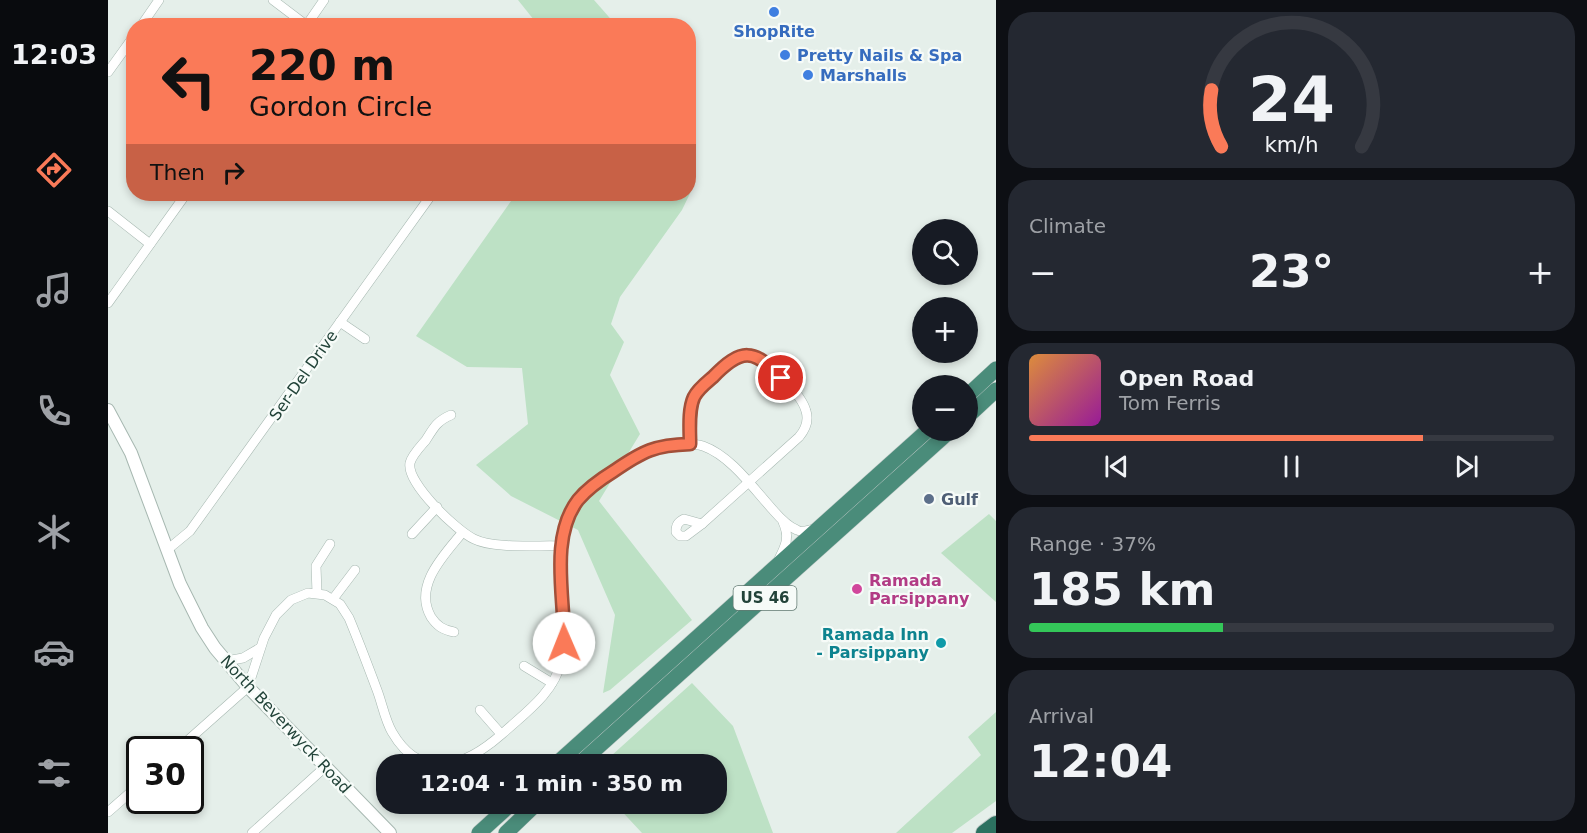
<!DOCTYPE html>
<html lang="en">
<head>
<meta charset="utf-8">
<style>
  :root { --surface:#171b24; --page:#242831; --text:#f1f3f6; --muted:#9ea1a6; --line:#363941; --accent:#fa7a58 }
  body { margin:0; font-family:"DejaVu Sans",sans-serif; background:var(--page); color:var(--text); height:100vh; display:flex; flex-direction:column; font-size:22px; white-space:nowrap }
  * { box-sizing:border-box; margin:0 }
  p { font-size:20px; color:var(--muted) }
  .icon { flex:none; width:33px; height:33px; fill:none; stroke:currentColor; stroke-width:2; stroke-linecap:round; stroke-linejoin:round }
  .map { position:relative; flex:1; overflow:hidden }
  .side { display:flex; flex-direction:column; gap:12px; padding:12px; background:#0d0f14; width:591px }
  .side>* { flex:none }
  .hud { position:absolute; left:18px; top:18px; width:570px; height:183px; border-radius:24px; box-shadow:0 3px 9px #0003; background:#fa7a58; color:#111; overflow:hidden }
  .controls { position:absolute; left:804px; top:219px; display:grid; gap:12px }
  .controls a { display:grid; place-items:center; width:66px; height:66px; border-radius:50%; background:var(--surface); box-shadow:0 3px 9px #0003; font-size:30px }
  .speed { position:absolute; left:18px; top:736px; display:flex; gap:12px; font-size:30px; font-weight:700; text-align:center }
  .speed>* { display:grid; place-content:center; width:78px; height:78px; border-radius:50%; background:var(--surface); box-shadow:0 3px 9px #0003; line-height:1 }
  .speed .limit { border:3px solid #111; border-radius:9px; background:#fff; color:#111 }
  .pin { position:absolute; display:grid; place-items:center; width:51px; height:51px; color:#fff; margin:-26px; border:3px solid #fff; border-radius:50%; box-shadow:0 2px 6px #0007 }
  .me { position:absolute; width:66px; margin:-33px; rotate:359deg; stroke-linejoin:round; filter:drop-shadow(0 0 4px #0008) }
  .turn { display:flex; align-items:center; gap:21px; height:126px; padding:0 24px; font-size:27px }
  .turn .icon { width:78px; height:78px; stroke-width:2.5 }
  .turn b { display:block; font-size:42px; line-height:51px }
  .then { display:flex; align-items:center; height:57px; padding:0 24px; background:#0003; gap:12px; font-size:22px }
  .big { font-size:45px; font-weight:700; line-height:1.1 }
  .side .tile { flex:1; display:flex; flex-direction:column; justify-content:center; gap:9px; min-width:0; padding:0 21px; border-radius:24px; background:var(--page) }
  .side .dial { align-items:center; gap:0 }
  .dial svg { height:156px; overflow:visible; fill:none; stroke:var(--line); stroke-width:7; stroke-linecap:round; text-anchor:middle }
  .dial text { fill:var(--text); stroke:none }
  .song { display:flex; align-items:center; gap:18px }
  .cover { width:72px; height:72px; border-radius:9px; background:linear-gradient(135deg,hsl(30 70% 55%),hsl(300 70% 35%)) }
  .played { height:6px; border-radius:3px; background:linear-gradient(90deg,var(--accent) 75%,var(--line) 75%) }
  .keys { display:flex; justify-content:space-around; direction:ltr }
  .heat { display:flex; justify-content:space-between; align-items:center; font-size:33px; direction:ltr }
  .charge { height:9px; border-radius:4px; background:linear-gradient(90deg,#34c759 37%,var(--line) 0) }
  .trip { position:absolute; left:268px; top:754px; width:351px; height:60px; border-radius:24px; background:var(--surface); box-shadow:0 3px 9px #0003; font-weight:700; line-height:60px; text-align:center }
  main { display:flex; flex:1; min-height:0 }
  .tabs { display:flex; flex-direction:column; width:108px; justify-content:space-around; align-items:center; background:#090b0e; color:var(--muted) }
  .tabs .icon { width:42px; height:42px }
  .tabs .current { color:var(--accent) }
  .tabs b { font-size:27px; color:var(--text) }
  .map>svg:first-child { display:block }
  .green { fill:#bde1c5 }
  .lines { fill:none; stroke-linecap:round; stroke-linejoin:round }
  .minor-casing { stroke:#a7b8b1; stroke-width:10 }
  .tertiary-casing { stroke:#a7b8b1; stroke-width:14 }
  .trunk-casing { stroke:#c1cac8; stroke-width:16 }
  .motorway-casing { stroke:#c1cac8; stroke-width:18 }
  .minor { stroke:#fff; stroke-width:9 }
  .tertiary { stroke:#fff; stroke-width:12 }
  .trunk { stroke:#4a8c7a; stroke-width:15 }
  .motorway { stroke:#2c7160; stroke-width:16 }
  .route-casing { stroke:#a24f39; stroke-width:15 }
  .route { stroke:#fa7a58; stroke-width:10 }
  .shop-dot { fill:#3f7fe0; stroke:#f6fbf8; stroke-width:2 }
  .service-dot { fill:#5c6f8a; stroke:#f6fbf8; stroke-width:2 }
  .hotel-dot { fill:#d1479c; stroke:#f6fbf8; stroke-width:2 }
  .culture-dot { fill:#0f9aa8; stroke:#f6fbf8; stroke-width:2 }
  .labels { text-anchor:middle; stroke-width:4.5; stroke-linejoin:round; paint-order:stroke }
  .shield { fill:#f6fbf8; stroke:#627a72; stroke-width:1.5 }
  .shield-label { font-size:15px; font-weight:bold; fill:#224339 }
  .shop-label { font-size:16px; font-weight:bold; fill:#366cbe; stroke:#f6fbf8; text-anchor:start }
  .street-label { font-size:16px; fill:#224339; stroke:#f6fbf8 }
  .service-label { font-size:16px; font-weight:bold; fill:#4e5e75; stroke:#f6fbf8; text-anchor:start }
  .hotel-label { font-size:16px; font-weight:bold; fill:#b23c85; stroke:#f6fbf8; text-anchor:start }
  .culture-label { font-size:16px; font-weight:bold; fill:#0d838f; stroke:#f6fbf8; text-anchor:end }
</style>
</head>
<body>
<main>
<nav class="tabs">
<b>12:03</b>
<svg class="icon current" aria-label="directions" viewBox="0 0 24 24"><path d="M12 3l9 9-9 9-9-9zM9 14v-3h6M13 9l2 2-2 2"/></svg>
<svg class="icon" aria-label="music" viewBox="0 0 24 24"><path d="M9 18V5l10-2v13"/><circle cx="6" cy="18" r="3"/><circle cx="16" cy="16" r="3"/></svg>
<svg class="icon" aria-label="phone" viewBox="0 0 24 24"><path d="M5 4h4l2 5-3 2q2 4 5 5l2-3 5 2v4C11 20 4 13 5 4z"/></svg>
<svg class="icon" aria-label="climate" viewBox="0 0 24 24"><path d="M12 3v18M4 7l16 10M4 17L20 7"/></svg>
<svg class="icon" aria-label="car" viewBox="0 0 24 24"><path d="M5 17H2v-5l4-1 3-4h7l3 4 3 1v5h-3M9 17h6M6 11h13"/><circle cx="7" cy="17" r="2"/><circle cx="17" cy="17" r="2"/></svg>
<svg class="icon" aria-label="filters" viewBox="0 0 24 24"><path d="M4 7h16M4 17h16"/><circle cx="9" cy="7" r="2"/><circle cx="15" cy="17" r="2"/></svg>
</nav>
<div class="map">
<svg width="888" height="833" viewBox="0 0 888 833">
  <rect width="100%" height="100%" fill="#e5efea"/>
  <g class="green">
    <path d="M410,0h76l22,25h-78z"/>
    <path d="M581,176l6,7 -13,27 -62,87 -9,27 13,18 -14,33 30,59 -41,67 93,119 -82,70 -7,3 12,-78 -37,-85 -67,-34 -35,-31 52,-41 -6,-56 -55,-1 -51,-31 100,-142h172z"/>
    <path d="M881,514l7,7v81l-55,-49z"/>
    <path d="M584,683l41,43 40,107h-131l-27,-29h102v-39h-116z"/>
    <path d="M888,712v89l-44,32h-56l85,-78 -13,-18z"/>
  </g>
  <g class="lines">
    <defs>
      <g id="minor">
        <path d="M165,0l33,25"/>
        <path d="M33,26l18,-26"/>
        <path d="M198,26l18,-26"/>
        <path d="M0,72l26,-36"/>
        <path d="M0,211l42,33"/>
        <path d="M0,303l78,-109"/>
        <path d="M232,322l25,17"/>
        <path d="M343,415c-14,6 -17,12 -25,25 -5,6 -14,15 -16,23 -4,20 47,68 64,76 20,10 64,6 87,7"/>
        <path d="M582,444c0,-14 0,-29 3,-42 4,-17 41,-49 59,-46 16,2 50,40 54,55 3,10 -1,19 -7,26l-97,87"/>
        <path d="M576,519l18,5 -16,12h-6l-4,-4c0,-7 2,-10 8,-13z"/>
        <path d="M304,534l25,-27"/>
        <path d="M59,550l23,-19 242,-337"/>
        <path d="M671,559c7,-14 11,-22 4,-37"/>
        <path d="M209,593l-1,-27 14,-22"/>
        <path d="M225,599l22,-29"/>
        <path d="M346,632c-11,-2 -17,-6 -23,-15 -18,-31 13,-62 31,-84"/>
        <path d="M118,661l17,-3 17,-10"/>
        <path d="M416,666l28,17"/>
        <path d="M372,710l21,24"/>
        <path d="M69,750l71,-63 16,-49 12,-23 15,-15 17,-7 17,2 15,9 9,14c10,24 19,48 28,72 5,13 8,30 15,42 30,52 75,33 110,2 23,-21 52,-41 59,-72 11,-45 -12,-102 7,-144 13,-30 48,-52 77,-67 10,-5 20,-6 31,-7 9,0 18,-1 27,2 28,10 50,42 70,64 6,7 14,16 24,20 5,3 11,0 17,-1"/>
        <path d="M0,812l32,-28"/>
        <path d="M144,833l72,-65"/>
      </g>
      <path id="tertiary" d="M0,410l23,43 49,131 22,44 13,20 33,39 142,146"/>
      <g id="trunk">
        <path d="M860,395l28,-26"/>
        <path d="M860,416l28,-26"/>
        <path d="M447,765l373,-335"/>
        <path d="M470,765l373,-335"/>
        <path d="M371,833l32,-29"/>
        <path d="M398,833l30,-29"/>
      </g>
      <path id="motorway" d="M876,833l12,-9"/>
    </defs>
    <use href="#minor" class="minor-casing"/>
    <use href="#tertiary" class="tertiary-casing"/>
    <use href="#trunk" class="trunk-casing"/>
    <use href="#motorway" class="motorway-casing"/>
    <use href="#minor" class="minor"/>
    <use href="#tertiary" class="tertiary"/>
    <use href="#trunk" class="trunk"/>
    <use href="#motorway" class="motorway"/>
  </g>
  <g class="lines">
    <defs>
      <path id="route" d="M456,643c1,-45 -15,-105 14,-143 10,-12 23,-21 36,-29 29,-20 41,-26 76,-27 0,-14 -2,-34 4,-47 4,-8 12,-14 19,-20 28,-29 41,-29 68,1"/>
    </defs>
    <use href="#route" class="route-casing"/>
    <use href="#route" class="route"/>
  </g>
  <g class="shop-dot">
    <circle cx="666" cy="12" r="6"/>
    <circle cx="677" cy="55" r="6"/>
    <circle cx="700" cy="75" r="6"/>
  </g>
  <circle class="service-dot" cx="821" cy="499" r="6"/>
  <circle class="hotel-dot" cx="749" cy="589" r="6"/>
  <circle class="culture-dot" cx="833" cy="643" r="6"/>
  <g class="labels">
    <rect class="shield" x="625.5" y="586" width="63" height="24" rx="4.5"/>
    <g class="shield-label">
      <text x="657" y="603">US 46</text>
    </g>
    <g class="shop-label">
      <text x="666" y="37" text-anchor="middle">ShopRite</text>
      <text x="689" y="61">Pretty Nails &amp; Spa</text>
      <text x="712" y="81">Marshalls</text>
    </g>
    <g class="street-label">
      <text transform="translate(195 375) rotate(-55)" y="6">Ser-Del Drive</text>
      <text transform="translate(178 724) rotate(47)" y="6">North Beverwyck Road</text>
    </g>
    <g class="service-label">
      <text x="833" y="505">Gulf</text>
    </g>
    <g class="hotel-label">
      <text x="761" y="586">Ramada<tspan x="761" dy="18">Parsippany</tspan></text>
    </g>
    <g class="culture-label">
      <text x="821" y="640">Ramada Inn<tspan x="821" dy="18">- Parsippany</tspan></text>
    </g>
  </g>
</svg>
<div class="controls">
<a><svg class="icon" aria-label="search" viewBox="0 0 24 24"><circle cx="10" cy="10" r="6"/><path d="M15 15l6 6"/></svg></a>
<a>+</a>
<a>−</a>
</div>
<div class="speed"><div class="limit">30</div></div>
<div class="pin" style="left:673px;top:378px;background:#d93025"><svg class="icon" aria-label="arrive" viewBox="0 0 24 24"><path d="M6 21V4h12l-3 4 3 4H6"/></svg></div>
<svg class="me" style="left:456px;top:643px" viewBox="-20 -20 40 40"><circle r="19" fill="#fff"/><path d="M0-13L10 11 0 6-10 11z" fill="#fa7a58"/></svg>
<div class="trip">12:04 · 1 min · 350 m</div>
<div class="hud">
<div class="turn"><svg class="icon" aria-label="left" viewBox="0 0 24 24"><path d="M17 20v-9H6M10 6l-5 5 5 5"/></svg><div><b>220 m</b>Gordon Circle</div></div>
<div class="then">Then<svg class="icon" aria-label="right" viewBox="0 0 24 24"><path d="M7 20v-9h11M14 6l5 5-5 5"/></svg></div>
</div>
</div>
<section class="side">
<div class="tile dial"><svg viewBox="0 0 100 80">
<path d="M14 69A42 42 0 1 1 86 69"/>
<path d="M14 69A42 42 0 0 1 9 40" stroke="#fa7a58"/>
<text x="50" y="56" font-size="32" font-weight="700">24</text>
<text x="50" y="72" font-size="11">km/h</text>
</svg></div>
<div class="tile"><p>Climate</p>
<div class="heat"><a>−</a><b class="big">23°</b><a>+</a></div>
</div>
<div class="tile">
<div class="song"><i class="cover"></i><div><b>Open Road</b><p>Tom Ferris</p></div></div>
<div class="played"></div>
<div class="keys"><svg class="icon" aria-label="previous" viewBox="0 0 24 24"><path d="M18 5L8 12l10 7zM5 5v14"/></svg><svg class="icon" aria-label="pause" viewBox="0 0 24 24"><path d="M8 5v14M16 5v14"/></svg><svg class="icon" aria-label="next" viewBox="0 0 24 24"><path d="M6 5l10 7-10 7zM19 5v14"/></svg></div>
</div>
<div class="tile"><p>Range · 37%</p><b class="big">185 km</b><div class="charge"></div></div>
<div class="tile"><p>Arrival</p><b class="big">12:04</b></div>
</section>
</main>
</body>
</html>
